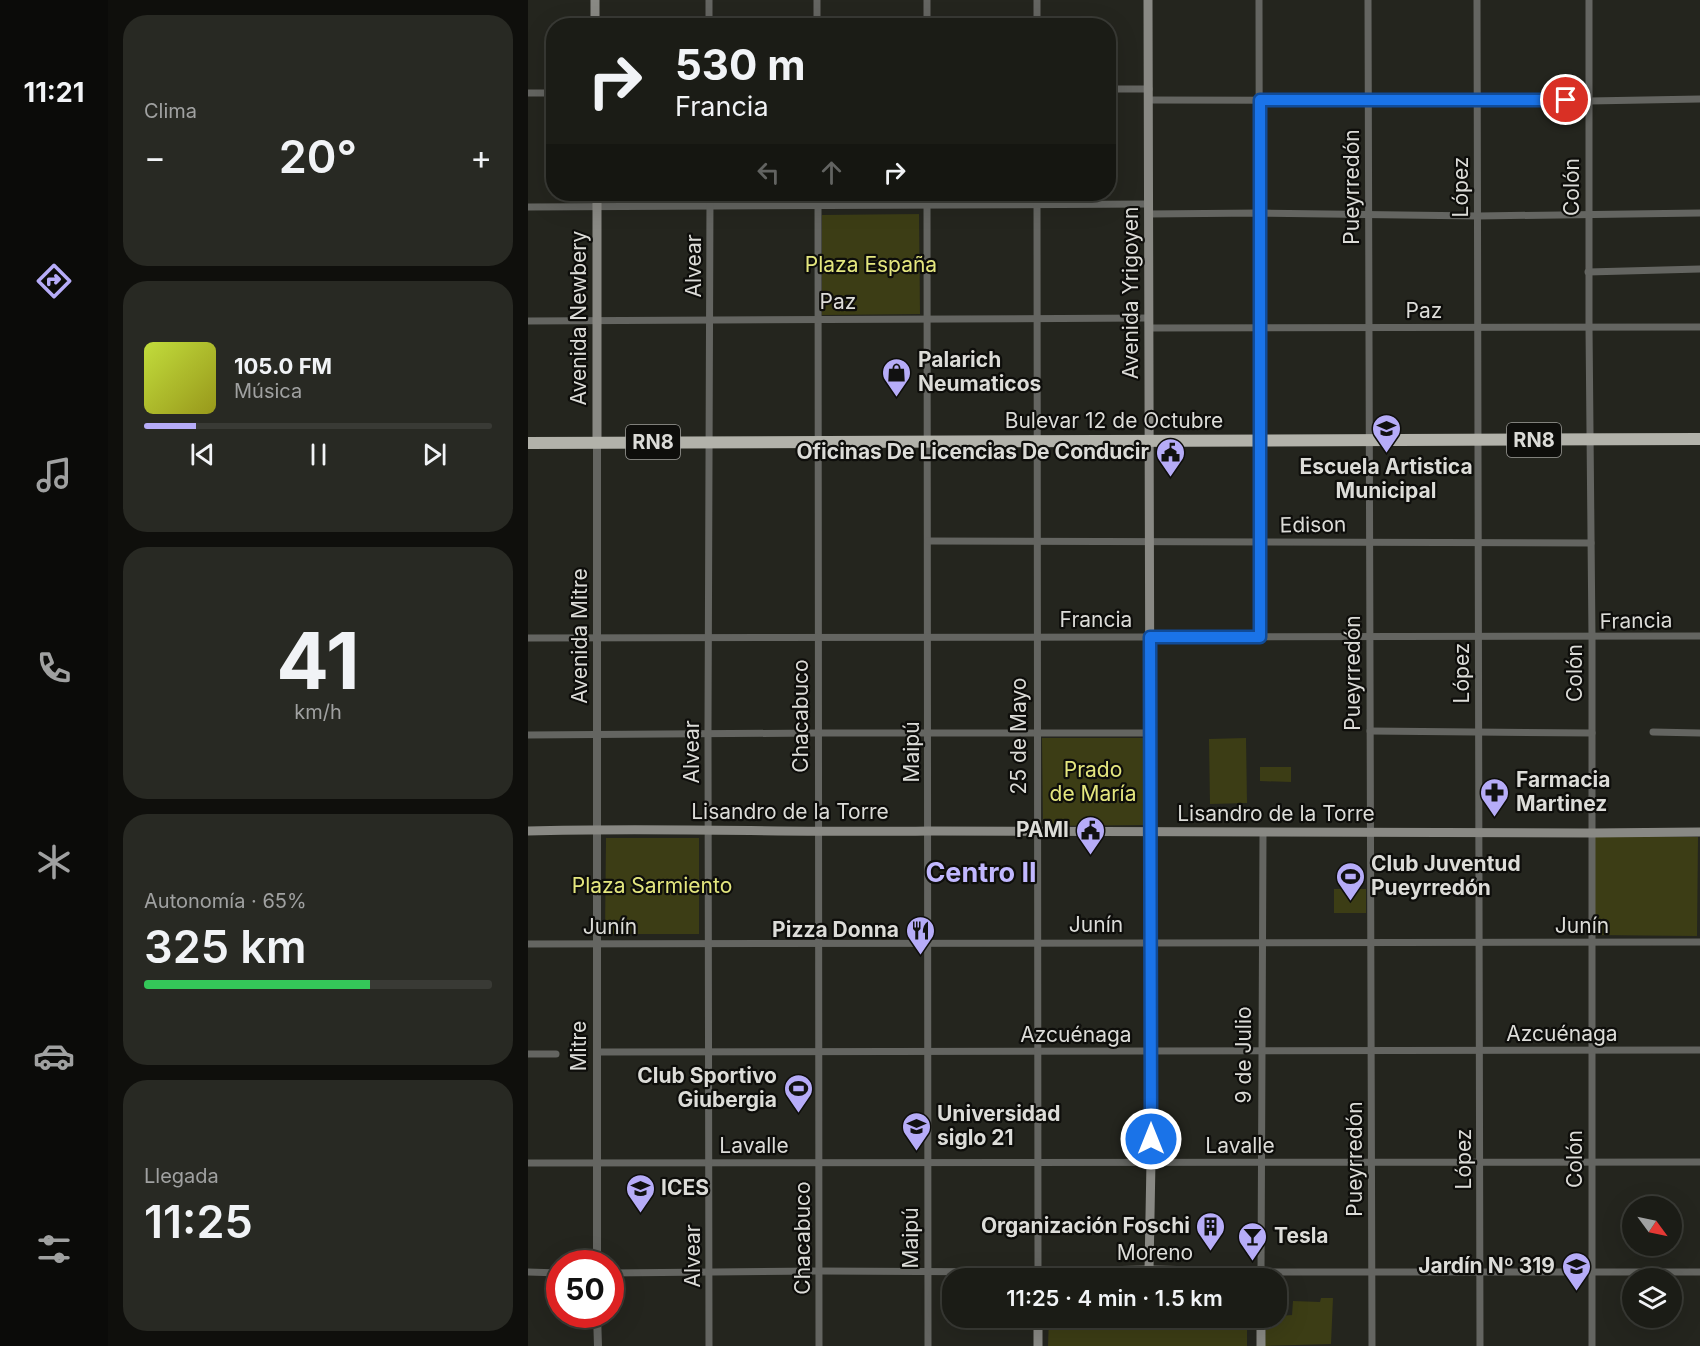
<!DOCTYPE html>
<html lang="es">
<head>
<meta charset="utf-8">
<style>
  :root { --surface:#1b1c16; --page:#282923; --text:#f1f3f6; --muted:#a0a1a1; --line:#393a35; --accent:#b6acf8 }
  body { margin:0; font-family:Inter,sans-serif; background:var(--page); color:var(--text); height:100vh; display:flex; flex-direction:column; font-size:22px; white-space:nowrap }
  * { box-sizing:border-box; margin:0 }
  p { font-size:20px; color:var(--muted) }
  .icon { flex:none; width:33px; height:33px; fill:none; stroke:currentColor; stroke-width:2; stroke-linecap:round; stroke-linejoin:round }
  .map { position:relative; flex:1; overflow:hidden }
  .sheet { display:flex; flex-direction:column; gap:15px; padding:15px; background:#0f0f0c; width:420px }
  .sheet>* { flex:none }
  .banner { position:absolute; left:18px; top:18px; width:570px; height:183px; border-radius:24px; box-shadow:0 6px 24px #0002,0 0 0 2px var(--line); background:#1b1c16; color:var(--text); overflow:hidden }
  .needle { width:39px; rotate:123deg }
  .fabs { position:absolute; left:1094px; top:1196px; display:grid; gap:12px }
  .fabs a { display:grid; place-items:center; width:60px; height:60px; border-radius:50%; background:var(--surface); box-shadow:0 6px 24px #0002,0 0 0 2px var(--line); font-size:30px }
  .speed { position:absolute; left:18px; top:1250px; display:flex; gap:12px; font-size:30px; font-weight:700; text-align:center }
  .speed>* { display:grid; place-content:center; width:78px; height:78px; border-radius:50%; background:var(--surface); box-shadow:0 6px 24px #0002,0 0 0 2px var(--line); line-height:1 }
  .speed .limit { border:9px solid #d22; background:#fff; color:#111 }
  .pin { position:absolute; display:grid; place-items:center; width:51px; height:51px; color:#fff; margin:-26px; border:3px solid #fff; border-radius:50%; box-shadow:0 2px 6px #0007 }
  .me { position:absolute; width:66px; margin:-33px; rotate:0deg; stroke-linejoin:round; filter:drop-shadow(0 0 4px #0008) }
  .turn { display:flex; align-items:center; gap:21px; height:126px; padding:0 30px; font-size:27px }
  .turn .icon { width:78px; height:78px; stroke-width:2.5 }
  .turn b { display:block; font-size:42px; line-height:51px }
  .lanes { display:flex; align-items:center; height:57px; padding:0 30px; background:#0003; justify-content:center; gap:30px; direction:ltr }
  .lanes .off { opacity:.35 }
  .big { font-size:45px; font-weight:600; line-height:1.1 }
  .sheet .card { flex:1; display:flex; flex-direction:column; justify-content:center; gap:9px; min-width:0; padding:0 21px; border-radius:24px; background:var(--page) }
  .sheet .dial { align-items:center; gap:0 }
  .dial b { font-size:78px; line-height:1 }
  .song { display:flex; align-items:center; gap:18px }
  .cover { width:72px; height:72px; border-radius:9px; background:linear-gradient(135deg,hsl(70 70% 55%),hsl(60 70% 35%)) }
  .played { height:6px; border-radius:3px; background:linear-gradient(90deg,var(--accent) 15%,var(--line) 15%) }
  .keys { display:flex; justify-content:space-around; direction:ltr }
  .heat { display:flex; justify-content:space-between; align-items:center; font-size:33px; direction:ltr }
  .charge { height:9px; border-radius:4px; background:linear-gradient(90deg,#34c759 65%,var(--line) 0) }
  .trip { position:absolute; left:414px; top:1268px; width:345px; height:60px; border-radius:24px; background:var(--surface); box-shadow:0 6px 24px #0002,0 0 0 2px var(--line); font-weight:600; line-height:60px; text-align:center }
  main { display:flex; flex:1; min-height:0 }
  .tabs { display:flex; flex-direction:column; width:108px; justify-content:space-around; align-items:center; background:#0b0b09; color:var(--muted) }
  .tabs .icon { width:42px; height:42px }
  .tabs .on { color:var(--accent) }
  .tabs b { font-size:27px; color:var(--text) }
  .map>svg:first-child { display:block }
  .green { fill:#3c3d15 }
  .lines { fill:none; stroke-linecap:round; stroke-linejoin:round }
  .minor { stroke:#646561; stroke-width:7 }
  .tertiary { stroke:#646561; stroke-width:8 }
  .secondary { stroke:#898984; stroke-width:9 }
  .trunk { stroke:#b2b2aa; stroke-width:12 }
  .route-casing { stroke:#114b97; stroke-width:15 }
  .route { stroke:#1a73e8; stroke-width:10 }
  .labels { text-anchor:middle; stroke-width:4.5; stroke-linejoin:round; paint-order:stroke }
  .shield { fill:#0e0e0b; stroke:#9e9e9a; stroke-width:1.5 }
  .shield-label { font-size:20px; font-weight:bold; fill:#dcdcd8 }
  .street-label { font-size:21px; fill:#dcdcd8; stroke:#0e0e0b }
  .park-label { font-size:21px; fill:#e4e67e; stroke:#0e0e0b }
  .poi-label { font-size:21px; font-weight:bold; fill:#dcdcd8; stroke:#0e0e0b; text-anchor:start }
  .district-label { font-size:27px; font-weight:bold; fill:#c1b8ff; stroke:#0e0e0b }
</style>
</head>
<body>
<main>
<nav class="tabs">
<b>11:21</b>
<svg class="icon on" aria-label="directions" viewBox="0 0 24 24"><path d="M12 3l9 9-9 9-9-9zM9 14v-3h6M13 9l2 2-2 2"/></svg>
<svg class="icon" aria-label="music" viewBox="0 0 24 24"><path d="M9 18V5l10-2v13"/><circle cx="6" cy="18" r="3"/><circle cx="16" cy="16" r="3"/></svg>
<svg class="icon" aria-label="phone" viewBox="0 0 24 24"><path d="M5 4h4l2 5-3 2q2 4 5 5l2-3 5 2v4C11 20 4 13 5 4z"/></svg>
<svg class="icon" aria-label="climate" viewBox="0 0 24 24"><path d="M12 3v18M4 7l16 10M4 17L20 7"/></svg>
<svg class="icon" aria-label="car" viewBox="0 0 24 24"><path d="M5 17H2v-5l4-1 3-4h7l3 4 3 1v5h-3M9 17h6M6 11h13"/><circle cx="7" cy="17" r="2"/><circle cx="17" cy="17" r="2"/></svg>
<svg class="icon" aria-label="filters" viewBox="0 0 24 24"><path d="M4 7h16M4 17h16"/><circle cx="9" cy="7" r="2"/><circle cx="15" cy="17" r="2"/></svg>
</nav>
<section class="sheet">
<div class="card"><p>Clima</p>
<div class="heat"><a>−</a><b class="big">20°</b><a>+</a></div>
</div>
<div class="card">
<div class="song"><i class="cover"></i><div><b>105.0 FM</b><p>Música</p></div></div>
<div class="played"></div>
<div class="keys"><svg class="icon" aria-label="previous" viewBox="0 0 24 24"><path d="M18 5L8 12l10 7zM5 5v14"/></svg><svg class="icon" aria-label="pause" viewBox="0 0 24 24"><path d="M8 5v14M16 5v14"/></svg><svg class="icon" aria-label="next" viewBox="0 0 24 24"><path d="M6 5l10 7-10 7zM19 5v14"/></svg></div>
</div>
<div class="card dial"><b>41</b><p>km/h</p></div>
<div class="card"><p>Autonomía · 65%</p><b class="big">325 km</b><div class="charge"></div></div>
<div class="card"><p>Llegada</p><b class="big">11:25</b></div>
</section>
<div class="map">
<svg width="1172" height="1346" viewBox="0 0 1172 1346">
  <rect width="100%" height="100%" fill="#24251e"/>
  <g class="green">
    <path d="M391,214l1,100 -98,1v-100z"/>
    <path d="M514,738h101l1,87 -101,1z"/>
    <path d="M718,738l1,65 -37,1 -1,-65z"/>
    <path d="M732,767h31v15l-31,-1z"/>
    <path d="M1066,836l104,1 -1,99 -103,-1z"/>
    <path d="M78,838h93v96h-94z"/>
    <rect x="806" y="889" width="32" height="24"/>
    <path d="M793,1298h12l-2,46 -66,2 1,-29 26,-2 1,-14 27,1z"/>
    <path d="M521,1317h198v29h-199z"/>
  </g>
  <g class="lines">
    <g class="minor">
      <path d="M181,0v26"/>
      <path d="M399,0v26"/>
      <path d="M509,0v26"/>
      <path d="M731,0l1,637"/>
      <path d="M840,0l4,1346"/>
      <path d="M949,0l3,1346"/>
      <path d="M1061,0v327l3,311v708"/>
      <path d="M289,26v-26"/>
      <path d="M580,89h41"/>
      <path d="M0,93h26"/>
      <path d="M621,100l440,1 111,-2"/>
      <path d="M290,194l1,1152"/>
      <path d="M399,194l1,1152"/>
      <path d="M0,207l621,-3"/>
      <path d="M621,214l111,-1 218,3 222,-3"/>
      <path d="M1060,272l112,-3"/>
      <path d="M0,321l621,-3"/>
      <path d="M621,328l551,-1"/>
      <path d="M400,541l663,2"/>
      <path d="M0,638l1172,-2"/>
      <path d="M842,731l222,2"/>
      <path d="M1125,732l47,1"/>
      <path d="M0,735l289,-2h332"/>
      <path d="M735,833l-2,439h439"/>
      <path d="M0,944l1172,-2"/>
      <path d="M69,1052l1103,-2"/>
      <path d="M0,1054h28"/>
      <path d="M0,1163l1172,-1"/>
      <path d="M0,1272l32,1"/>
      <path d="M82,1273l209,-2 219,1 -1,-1078"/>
      <path d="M181,1346l-1,-613 2,-539"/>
    </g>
    <g class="tertiary">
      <path d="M69,442v821"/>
      <path d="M69,1314l1,32"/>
    </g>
    <g class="secondary">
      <path d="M620,0l3,1161 -2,109"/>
      <path d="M67,26v-26"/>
      <path d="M69,442v-248"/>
      <path d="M0,831c133,-4 267,2 400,0l664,2 108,-1"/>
      <path d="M510,1278v-6l111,-2 112,2v6"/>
      <path d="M733,1317v29"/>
      <path d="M510,1346v-29"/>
    </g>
    <path class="trunk" d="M0,443l1172,-4"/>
  </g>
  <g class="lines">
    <defs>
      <path id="route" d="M623,1139l-1,-502h110v-537h306"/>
    </defs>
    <use href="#route" class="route-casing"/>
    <use href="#route" class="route"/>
  </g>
  <defs>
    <symbol id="shop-pin" viewBox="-11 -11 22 30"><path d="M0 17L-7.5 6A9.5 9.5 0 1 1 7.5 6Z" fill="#b6acf8" stroke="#0e0e0b"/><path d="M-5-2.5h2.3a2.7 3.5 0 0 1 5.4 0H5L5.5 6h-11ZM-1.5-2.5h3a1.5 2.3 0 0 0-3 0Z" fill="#111"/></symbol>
    <symbol id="school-pin" viewBox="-11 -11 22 30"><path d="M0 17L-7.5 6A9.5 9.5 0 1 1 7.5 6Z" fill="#b6acf8" stroke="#0e0e0b"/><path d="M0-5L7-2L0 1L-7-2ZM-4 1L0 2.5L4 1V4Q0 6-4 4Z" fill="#111"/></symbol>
    <symbol id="civic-pin" viewBox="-11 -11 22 30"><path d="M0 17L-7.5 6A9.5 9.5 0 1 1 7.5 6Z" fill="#b6acf8" stroke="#0e0e0b"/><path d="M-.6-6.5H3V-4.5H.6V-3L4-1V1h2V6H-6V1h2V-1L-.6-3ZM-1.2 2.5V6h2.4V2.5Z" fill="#111"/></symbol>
    <symbol id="pharmacy-pin" viewBox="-11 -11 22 30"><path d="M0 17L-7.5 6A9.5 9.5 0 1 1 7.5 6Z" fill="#b6acf8" stroke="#0e0e0b"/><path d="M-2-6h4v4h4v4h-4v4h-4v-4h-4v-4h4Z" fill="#111"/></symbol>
    <symbol id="stadium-pin" viewBox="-11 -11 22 30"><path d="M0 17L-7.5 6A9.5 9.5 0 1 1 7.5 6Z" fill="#b6acf8" stroke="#0e0e0b"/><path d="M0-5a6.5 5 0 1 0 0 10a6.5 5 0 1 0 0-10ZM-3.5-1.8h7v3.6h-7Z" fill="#111"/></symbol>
    <symbol id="restaurant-pin" viewBox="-11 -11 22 30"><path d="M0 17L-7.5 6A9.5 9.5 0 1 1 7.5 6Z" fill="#b6acf8" stroke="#0e0e0b"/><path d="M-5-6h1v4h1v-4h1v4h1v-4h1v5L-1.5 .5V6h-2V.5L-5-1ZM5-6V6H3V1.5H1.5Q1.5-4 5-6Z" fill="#111"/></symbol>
    <symbol id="university-pin" viewBox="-11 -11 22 30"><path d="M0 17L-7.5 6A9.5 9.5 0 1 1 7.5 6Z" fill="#b6acf8" stroke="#0e0e0b"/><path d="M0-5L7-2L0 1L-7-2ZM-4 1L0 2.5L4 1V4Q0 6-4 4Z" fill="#111"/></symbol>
    <symbol id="building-pin" viewBox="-11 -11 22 30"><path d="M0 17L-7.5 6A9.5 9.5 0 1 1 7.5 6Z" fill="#b6acf8" stroke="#0e0e0b"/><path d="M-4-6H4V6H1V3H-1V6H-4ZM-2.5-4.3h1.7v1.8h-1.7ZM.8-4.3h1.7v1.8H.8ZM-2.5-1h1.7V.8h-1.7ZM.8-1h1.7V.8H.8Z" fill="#111"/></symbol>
    <symbol id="bar-pin" viewBox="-11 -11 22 30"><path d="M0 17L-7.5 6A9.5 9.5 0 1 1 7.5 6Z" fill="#b6acf8" stroke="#0e0e0b"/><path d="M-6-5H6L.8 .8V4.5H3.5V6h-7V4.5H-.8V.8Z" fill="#111"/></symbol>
  </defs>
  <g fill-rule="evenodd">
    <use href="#shop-pin" x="352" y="356" width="33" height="45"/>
    <use href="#school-pin" x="842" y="412" width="33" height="45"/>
    <use href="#civic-pin" x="626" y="436" width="33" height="45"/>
    <use href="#pharmacy-pin" x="950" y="776" width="33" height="45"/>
    <use href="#civic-pin" x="546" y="814" width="33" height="45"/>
    <use href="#stadium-pin" x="806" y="860" width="33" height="45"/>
    <use href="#restaurant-pin" x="376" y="914" width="33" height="45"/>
    <use href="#stadium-pin" x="254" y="1072" width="33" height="45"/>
    <use href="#university-pin" x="372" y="1110" width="33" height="45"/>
    <use href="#university-pin" x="96" y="1172" width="33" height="45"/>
    <use href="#building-pin" x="666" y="1210" width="33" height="45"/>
    <use href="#bar-pin" x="708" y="1220" width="33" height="45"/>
    <use href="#school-pin" x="1032" y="1250" width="33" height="45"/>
  </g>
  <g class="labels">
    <g class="shield">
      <rect x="979" y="423" width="54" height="34" rx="4.5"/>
      <rect x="98" y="425" width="54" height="34" rx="4.5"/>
    </g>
    <g class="shield-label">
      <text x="1006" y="447">RN8</text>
      <text x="125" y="449">RN8</text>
    </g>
    <g class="street-label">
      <text transform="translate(824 187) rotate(-90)" y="7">Pueyrredón</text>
      <text transform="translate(933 187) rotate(-90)" y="7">López</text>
      <text transform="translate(1044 187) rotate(-90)" y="7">Colón</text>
      <text transform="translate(166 266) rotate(-90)" y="7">Alvear</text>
      <text transform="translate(603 293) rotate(-90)" y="7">Avenida Yrigoyen</text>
      <text x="310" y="309">Paz</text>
      <text x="896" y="318">Paz</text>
      <text transform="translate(51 318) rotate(-90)" y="7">Avenida Newbery</text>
      <text x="586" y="428">Bulevar 12 de Octubre</text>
      <text transform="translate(785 525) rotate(-1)" y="7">Edison</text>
      <text x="568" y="627">Francia</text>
      <text transform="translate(1108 621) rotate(-1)" y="7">Francia</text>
      <text transform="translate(52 636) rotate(-90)" y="7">Avenida Mitre</text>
      <text transform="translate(825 673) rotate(-90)" y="7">Pueyrredón</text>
      <text transform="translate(934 673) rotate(-90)" y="7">López</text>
      <text transform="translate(1047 673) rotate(-90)" y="7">Colón</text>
      <text transform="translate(273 716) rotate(-90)" y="7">Chacabuco</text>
      <text transform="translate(491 736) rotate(-90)" y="7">25 de Mayo</text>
      <text transform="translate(164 752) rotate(-90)" y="7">Alvear</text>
      <text transform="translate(384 752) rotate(-90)" y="7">Maipú</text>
      <text x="262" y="819">Lisandro de la Torre</text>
      <text x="748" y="821">Lisandro de la Torre</text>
      <text x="568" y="932">Junín</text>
      <text x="1054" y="933">Junín</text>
      <text x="82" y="934">Junín</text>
      <text x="1034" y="1041">Azcuénaga</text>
      <text x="548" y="1042">Azcuénaga</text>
      <text transform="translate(51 1046) rotate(-90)" y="7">Mitre</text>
      <text transform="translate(716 1055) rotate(-90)" y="7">9 de Julio</text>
      <text x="226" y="1153">Lavalle</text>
      <text x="712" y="1153">Lavalle</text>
      <text transform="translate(827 1159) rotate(-90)" y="7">Pueyrredón</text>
      <text transform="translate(936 1159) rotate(-90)" y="7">López</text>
      <text transform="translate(1047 1159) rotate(-90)" y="7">Colón</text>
      <text transform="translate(275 1238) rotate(-90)" y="7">Chacabuco</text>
      <text transform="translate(383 1238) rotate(-90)" y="7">Maipú</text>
      <text x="627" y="1260">Moreno</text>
      <text transform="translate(165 1256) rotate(-90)" y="7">Alvear</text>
    </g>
    <g class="park-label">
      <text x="343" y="272">Plaza España</text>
      <text x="565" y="777">Prado<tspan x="565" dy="24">de María</tspan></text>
      <text x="124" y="893">Plaza Sarmiento</text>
    </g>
    <g class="poi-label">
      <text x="390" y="367">Palarich<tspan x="390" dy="24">Neumaticos</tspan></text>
      <text x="621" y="459" text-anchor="end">Oficinas De Licencias De Conducir</text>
      <text x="858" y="474" text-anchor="middle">Escuela Artistica<tspan x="858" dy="24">Municipal</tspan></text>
      <text x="988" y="787">Farmacia<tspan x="988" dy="24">Martinez</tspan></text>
      <text x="541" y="837" text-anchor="end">PAMI</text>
      <text x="843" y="871">Club Juventud<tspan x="843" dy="24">Pueyrredón</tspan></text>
      <text x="371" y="937" text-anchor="end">Pizza Donna</text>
      <text x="249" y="1083" text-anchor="end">Club Sportivo<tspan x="249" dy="24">Giubergia</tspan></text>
      <text x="409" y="1121">Universidad<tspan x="409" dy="24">siglo 21</tspan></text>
      <text x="133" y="1195">ICES</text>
      <text x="662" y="1233" text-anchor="end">Organización Foschi</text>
      <text x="746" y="1243">Tesla</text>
      <text x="1027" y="1273" text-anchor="end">Jardín Nº 319</text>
    </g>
    <g class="district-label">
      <text x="453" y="882">Centro II</text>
    </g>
  </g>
</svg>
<div class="fabs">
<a><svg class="needle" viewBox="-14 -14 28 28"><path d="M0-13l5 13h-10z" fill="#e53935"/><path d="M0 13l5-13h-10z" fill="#a0a1a1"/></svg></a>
<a><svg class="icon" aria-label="layers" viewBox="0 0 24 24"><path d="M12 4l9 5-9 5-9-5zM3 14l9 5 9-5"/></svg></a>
</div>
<div class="speed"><div class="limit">50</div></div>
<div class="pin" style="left:1038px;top:100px;background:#d93025"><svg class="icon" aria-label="arrive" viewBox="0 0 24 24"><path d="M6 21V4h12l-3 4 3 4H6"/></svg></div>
<svg class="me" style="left:623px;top:1139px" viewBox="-20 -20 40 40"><circle r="17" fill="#1a73e8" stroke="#fff" stroke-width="3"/><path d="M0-11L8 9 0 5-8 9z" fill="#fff"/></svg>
<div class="trip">11:25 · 4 min · 1.5 km</div>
<div class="banner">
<div class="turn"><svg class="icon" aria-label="right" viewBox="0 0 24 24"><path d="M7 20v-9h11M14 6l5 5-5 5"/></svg><div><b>530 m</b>Francia</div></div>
<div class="lanes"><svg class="icon off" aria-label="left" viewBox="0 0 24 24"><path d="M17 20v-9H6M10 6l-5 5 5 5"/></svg><svg class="icon off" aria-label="ahead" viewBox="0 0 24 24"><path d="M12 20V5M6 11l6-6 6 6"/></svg><svg class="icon" aria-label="right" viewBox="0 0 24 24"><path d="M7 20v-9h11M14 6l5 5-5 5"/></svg></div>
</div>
</div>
</main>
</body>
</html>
